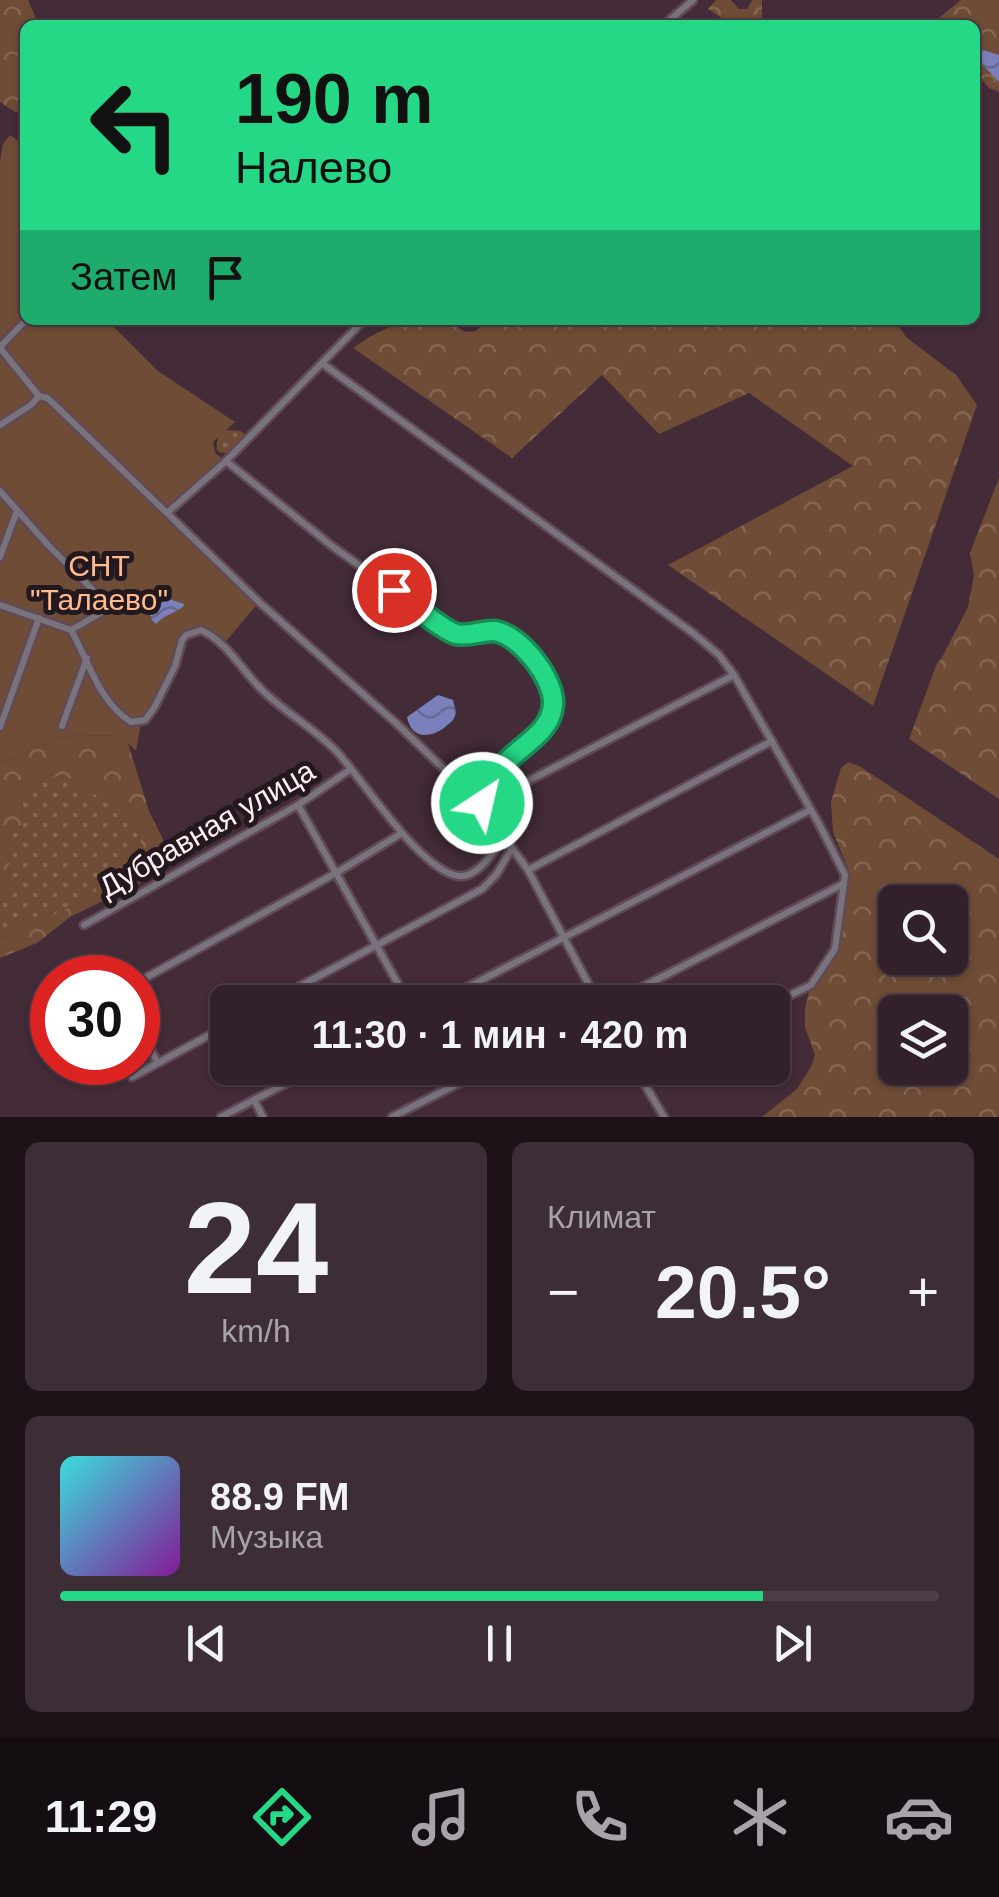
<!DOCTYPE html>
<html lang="ru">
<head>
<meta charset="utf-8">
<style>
  :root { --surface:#32202a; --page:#3d2d36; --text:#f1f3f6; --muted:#a8a3a8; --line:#4d3e47; --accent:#25d886 }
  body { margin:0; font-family:Arial,sans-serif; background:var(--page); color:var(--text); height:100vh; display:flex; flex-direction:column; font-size:38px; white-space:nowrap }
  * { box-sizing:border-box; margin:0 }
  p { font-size:32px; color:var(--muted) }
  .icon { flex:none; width:55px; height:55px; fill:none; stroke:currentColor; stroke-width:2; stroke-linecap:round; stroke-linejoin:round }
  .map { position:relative; height:1117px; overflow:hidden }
  .drawer { display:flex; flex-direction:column; gap:25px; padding:25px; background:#1c1217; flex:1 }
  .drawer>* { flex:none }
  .hud { position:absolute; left:20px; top:20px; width:960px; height:305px; border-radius:15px; box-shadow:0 2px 8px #0004,0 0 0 2px var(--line); background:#25d886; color:#111; overflow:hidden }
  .tools { position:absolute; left:878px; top:885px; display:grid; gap:20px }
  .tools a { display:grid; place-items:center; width:90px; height:90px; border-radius:15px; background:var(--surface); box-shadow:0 2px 8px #0004,0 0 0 2px var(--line); font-size:50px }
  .speed { position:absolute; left:30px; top:955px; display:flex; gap:20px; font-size:50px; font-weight:700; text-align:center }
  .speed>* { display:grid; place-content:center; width:130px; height:130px; border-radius:50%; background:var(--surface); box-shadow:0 2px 8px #0004,0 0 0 2px var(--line); line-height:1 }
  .speed .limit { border:15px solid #d22; background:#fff; color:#111 }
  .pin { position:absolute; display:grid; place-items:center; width:85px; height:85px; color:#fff; margin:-42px; border:5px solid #fff; border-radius:50%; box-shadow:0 2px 10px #0007 }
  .me { position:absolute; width:110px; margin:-55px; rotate:35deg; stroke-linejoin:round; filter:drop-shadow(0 0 8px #0008) }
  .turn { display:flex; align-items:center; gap:35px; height:210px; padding:0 50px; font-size:45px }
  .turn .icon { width:130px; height:130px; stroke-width:2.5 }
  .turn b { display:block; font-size:70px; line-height:85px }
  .then { display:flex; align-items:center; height:95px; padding:0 50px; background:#0003; gap:20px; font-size:38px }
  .big { font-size:75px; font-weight:700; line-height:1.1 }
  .drawer .widget { flex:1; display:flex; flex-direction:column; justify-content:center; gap:15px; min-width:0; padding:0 35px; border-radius:15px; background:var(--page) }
  .drawer .dial { align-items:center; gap:0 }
  .dial b { font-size:130px; line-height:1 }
  .song { display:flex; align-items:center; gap:30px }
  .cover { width:120px; height:120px; border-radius:15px; background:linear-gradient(135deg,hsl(180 70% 55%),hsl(290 70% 35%)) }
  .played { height:10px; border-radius:5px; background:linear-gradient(90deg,var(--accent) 80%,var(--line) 80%) }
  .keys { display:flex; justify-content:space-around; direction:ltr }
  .heat { display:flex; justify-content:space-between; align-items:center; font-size:55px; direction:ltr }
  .drawer .tiles { flex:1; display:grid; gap:25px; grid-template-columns:1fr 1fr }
  .widget:last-child { grid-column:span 2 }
  .trip { position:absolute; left:210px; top:985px; width:580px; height:100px; border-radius:15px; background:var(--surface); box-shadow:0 2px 8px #0004,0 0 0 2px var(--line); font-weight:700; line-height:100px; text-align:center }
  .dock { display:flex; height:160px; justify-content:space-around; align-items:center; background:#140d11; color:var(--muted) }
  .dock .icon { width:70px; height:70px }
  .dock .on { color:var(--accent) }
  .dock b { font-size:45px; color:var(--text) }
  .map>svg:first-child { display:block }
  .grass { fill:url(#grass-dots) }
  .forest { fill:url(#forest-crowns); fill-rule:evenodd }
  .garden { fill:#6e4c35 }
  .water { fill:url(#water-waves) }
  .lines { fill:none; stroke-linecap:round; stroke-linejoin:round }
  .minor-casing { stroke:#614a56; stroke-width:11 }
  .minor { stroke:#79737e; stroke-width:6 }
  .route-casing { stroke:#188c57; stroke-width:25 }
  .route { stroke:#25d886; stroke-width:18 }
  .labels { text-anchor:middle; stroke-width:10; stroke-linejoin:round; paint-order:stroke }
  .park-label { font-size:30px; fill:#febb8f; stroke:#22181d }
  .street-label { font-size:30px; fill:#feeef6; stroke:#22181d }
</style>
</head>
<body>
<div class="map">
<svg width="999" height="1117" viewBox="0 0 999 1117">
  <defs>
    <pattern id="grass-dots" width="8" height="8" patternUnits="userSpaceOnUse" patternTransform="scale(2.5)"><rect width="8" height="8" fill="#6e4c35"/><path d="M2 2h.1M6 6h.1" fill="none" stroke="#846653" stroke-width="1.8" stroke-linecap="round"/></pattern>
    <pattern id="forest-crowns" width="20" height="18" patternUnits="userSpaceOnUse" patternTransform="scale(2.5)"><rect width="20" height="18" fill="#6e4c35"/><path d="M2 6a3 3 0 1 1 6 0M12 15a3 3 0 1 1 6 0" fill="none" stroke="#846653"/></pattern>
    <pattern id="water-waves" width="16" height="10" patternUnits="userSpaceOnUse" patternTransform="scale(2.5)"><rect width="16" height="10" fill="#7980bc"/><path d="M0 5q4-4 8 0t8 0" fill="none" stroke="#67698e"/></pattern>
  </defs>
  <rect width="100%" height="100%" fill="#432b38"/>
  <g class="grass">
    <path d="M227,430l13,1 7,4 -18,19 -10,-2 -2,-3c-1,-10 1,-14 10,-19z"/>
    <path d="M48,775l23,4 32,19 28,20 10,22 -6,19 -23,11 -36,36 -51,14 -18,17 -7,2v-50l10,-3 -1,-49 13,-11 1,-31z"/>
  </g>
  <g class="forest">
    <path d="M0,0h28l11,25h-14v78l-3,8 -7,1 -15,-10z"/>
    <path d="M716,0h15l8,9h8l5,-9h10v21c-19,11 -38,-1 -54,-12z"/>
    <path d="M961,0h38v92l-10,-4 -14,-16v-47h-45z"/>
    <path d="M404,320h43l18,12 10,-1 14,-11h405l13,18 49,37 21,30 -104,301 -205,-141 185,-99 -104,-73 -90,41 -57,-59 -90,83 -159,-110 18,-12z"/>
    <path d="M999,478v321l-90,-60 28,-76 4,-4 27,-52 6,-32 -4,-22z"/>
    <path d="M77,735l44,1 6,4 22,71 14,28 3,14 -1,11 -13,13 -82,40 -33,26 -37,15v-19l7,-2 17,-17 52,-14 36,-36 23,-11 6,-19 -10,-22 -60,-39 -23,-4 -25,21 -1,30 -13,11 1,49 -10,3v-126l59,-25z"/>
    <path d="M848,762l13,5 138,92v258h-237l35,-28 14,-22 4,-12 -10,-28v-18l4,-17 28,-48 8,-59 4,-14 -16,-39 -2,-30 10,-34zM895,902h55v56h-55zM895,1012h55v56h-55z"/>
  </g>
  <path class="garden" d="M10,135l15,11v174h82l51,51 77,51 -22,20 2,11 11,8 -58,51 91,90 -37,44 -14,-14 -22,3 -8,24 -24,49 -13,15 -5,28 -15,-15 -44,-1 -18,3 -59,25v-602l3,-17z"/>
  <g class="water">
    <path d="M983,50l16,5v27l-21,-22z"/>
    <path d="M169,599l15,5 -1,3c-10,7 -19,8 -27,17l-4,-4 -3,-8 3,-2 5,4 2,-5 -2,-4z"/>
    <path d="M438,695l15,5c1,5 4,11 2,16 -2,6 -7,8 -11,12 -16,11 -33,10 -37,-11z"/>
  </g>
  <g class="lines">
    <defs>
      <g id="minor">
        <path d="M664,25l29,-25"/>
        <path d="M0,347l26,-27"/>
        <path d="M0,348l39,48 8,2 7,6 205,198 138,122 74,71 25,18"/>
        <path d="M323,364l370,269 26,22 15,20 85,149 26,51 -10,74 -24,36 -39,19"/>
        <path d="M0,425l31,-20 8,-9"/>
        <path d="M226,461l106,85 123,88 43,-2 22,14 20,21 12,23 1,15 -3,14 -8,11 -44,45 -3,23 2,16 15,34 16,22 70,132"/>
        <path d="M0,491l48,54 58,58v7l-35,20c18,32 28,72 60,92l14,-2 9,-12 21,-42 7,-26 4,-5 15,-5c25,11 41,40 60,59 23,23 53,39 76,63 27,29 84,120 122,124 19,2 40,-29 46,-45"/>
        <path d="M168,512l58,-51 138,-141"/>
        <path d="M0,557l17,-46"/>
        <path d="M0,605l71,25"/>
        <path d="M62,726l25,-68"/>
        <path d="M0,727l39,-109"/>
        <path d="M495,798l239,-123"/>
        <path d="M298,805l110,197"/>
        <path d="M528,870l244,-129"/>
        <path d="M84,925l214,-120 53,-36"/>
        <path d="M103,961l10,17"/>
        <path d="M138,982l198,-109 66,-40"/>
        <path d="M270,1002l212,-113 14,-14 16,-27"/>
        <path d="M439,1002l371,-192"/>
        <path d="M613,1002l230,-118"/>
        <path d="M138,1024l19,38"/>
        <path d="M635,1068l29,49"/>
        <path d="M132,1077l96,-52"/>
        <path d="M254,1100l9,17"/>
        <path d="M221,1117l95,-49"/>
        <path d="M392,1117l97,-49"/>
      </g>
    </defs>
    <use href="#minor" class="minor-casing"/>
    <use href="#minor" class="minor"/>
  </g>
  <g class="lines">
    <defs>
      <path id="route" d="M394,590c13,10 48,40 62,44 13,3 26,-4 39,-3 25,4 60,48 58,74 -3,33 -43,43 -56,71 -5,12 -2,26 1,38l-16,-11"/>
    </defs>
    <use href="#route" class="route-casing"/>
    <use href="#route" class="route"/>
  </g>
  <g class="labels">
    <g class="park-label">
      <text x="99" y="576">СНТ<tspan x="99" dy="34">"Талаево"</tspan></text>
    </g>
    <g class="street-label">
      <text transform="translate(207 829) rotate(-30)" y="10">Дубравная улица</text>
    </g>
  </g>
</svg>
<div class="tools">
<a><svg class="icon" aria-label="search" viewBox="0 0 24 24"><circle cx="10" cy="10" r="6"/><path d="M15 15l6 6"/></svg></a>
<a><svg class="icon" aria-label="layers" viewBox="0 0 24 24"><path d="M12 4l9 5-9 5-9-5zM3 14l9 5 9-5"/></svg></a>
</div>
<div class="speed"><div class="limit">30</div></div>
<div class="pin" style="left:394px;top:590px;background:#d93025"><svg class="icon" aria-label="arrive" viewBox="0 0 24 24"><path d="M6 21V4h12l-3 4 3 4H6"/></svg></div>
<svg class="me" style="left:482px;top:803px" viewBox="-20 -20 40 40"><circle r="17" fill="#25d886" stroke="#fff" stroke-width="3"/><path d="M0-11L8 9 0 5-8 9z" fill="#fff"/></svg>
<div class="trip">11:30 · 1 мин · 420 m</div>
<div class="hud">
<div class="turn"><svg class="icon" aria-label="left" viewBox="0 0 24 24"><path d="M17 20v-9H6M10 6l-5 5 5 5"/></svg><div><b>190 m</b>Налево</div></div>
<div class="then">Затем<svg class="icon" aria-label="arrive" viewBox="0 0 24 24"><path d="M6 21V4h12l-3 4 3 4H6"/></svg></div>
</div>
</div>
<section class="drawer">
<div class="tiles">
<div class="widget dial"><b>24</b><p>km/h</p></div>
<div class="widget"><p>Климат</p>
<div class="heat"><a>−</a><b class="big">20.5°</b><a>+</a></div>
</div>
<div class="widget">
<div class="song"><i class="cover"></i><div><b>88.9 FM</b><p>Музыка</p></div></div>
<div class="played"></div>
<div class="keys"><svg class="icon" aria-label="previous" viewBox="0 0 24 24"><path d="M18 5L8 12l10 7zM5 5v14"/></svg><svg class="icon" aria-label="pause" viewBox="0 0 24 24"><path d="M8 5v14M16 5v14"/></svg><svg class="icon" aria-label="next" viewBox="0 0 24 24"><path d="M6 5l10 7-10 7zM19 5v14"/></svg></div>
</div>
</div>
</section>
<nav class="dock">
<b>11:29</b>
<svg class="icon on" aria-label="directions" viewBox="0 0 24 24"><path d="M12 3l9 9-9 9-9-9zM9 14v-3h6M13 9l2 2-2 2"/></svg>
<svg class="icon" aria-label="music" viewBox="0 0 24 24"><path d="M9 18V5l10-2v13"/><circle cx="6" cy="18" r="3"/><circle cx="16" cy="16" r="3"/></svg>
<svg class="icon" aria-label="phone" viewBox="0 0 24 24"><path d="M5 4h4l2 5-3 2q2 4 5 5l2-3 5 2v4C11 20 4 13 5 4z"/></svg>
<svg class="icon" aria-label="climate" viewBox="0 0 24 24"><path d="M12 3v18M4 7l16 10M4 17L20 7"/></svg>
<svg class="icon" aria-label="car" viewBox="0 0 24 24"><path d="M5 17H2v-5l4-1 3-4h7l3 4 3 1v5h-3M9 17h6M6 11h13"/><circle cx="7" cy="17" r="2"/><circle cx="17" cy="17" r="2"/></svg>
</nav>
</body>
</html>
